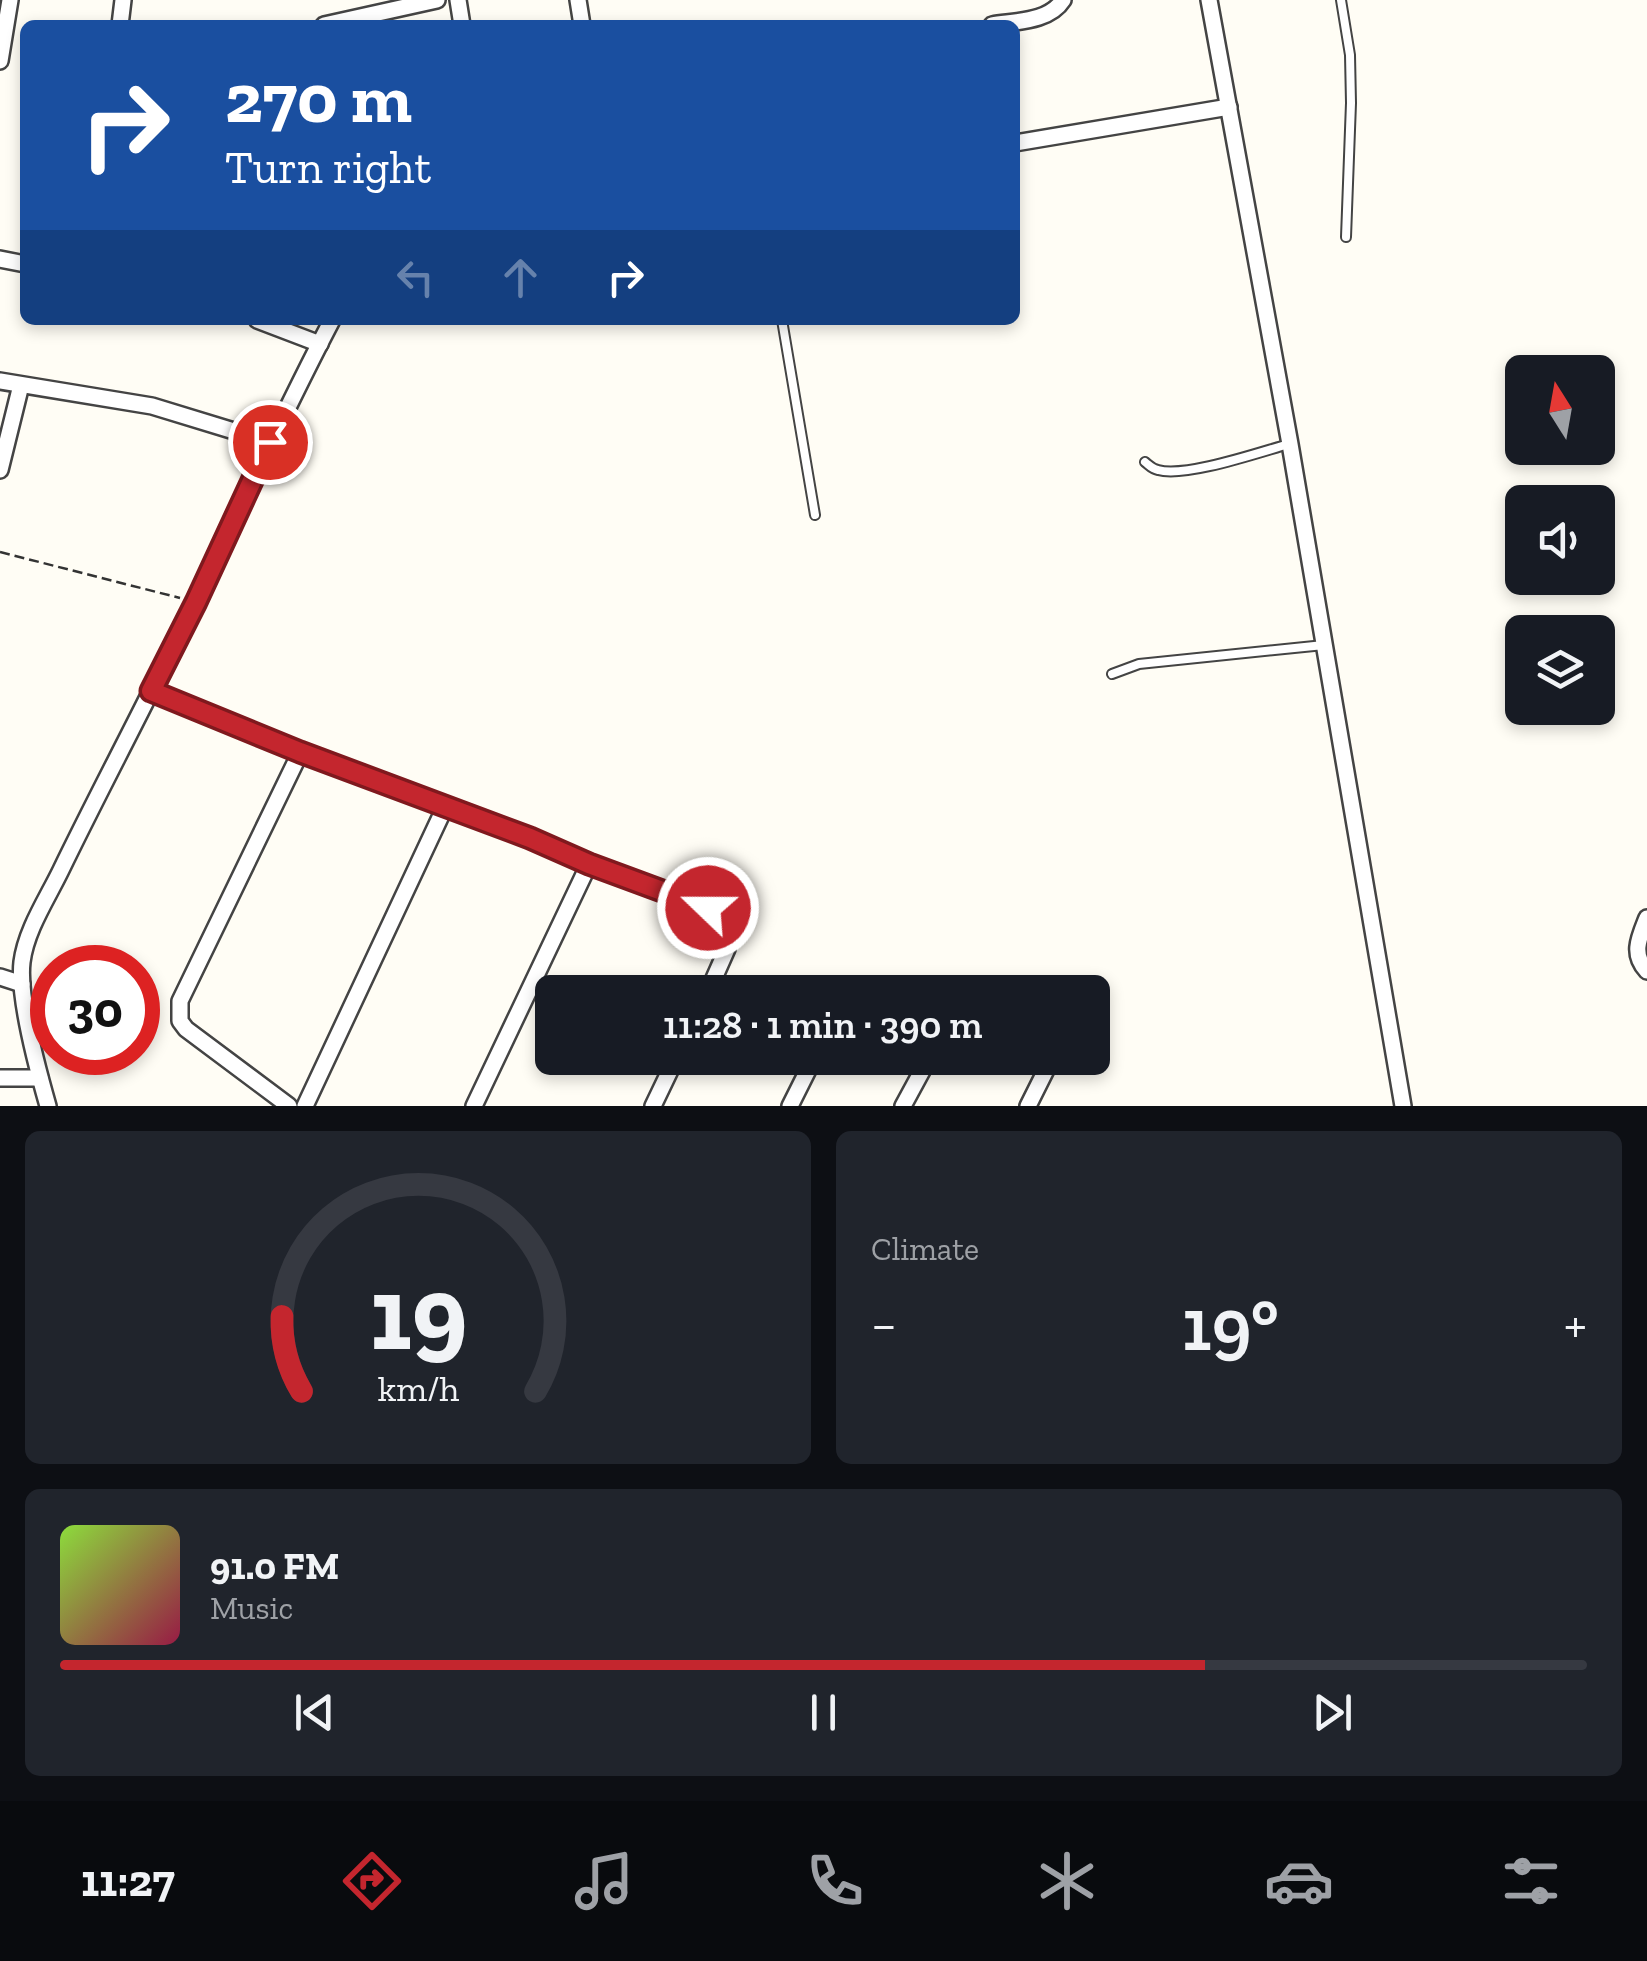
<!DOCTYPE html>
<html lang="en">
<head>
<meta charset="utf-8">
<style>
  :root { --surface:#171b24; --page:#20242c; --text:#f1f3f6; --muted:#9ea1a6; --line:#363941; --accent:#c4262e }
  body { margin:0; font-family:"Zilla Slab",serif; background:var(--page); color:var(--text); height:100vh; display:flex; flex-direction:column; font-size:38px; white-space:nowrap }
  * { box-sizing:border-box; margin:0 }
  p { font-size:32px; color:var(--muted) }
  .icon { flex:none; width:55px; height:55px; fill:none; stroke:currentColor; stroke-width:2; stroke-linecap:round; stroke-linejoin:round }
  .map { position:relative; height:1106px; overflow:hidden }
  .sheet { display:flex; flex-direction:column; gap:25px; padding:25px; background:#0d0f14; flex:1 }
  .sheet>* { flex:none }
  .hud { position:absolute; left:20px; top:20px; width:1000px; height:305px; border-radius:15px; box-shadow:0 5px 15px #0003; background:#1a4fa0; color:#fff; overflow:hidden }
  .needle { width:65px; rotate:349deg }
  .tools { position:absolute; left:1505px; top:355px; display:grid; gap:20px }
  .tools a { display:grid; place-items:center; width:110px; height:110px; border-radius:15px; background:var(--surface); box-shadow:0 5px 15px #0003; font-size:50px }
  .speed { position:absolute; left:30px; top:945px; display:flex; gap:20px; font-size:50px; font-weight:700; text-align:center }
  .speed>* { display:grid; place-content:center; width:130px; height:130px; border-radius:50%; background:var(--surface); box-shadow:0 5px 15px #0003; line-height:1 }
  .speed .limit { border:15px solid #d22; background:#fff; color:#111 }
  .pin { position:absolute; display:grid; place-items:center; width:85px; height:85px; color:#fff; margin:-42px; border:5px solid #fff; border-radius:50%; box-shadow:0 2px 10px #0007 }
  .me { position:absolute; width:110px; margin:-55px; rotate:292deg; stroke-linejoin:round; filter:drop-shadow(0 0 8px #0008) }
  .turn { display:flex; align-items:center; gap:35px; height:210px; padding:0 40px; font-size:45px }
  .turn .icon { width:130px; height:130px; stroke-width:2.5 }
  .turn b { display:block; font-size:70px; line-height:85px }
  .lanes { display:flex; align-items:center; height:95px; padding:0 40px; background:#0003; justify-content:center; gap:50px; direction:ltr }
  .lanes .off { opacity:.35 }
  .big { font-size:75px; font-weight:600; line-height:1.1 }
  .sheet .tile { flex:1; display:flex; flex-direction:column; justify-content:center; gap:15px; min-width:0; padding:0 35px; border-radius:15px; background:var(--page) }
  .sheet .dial { align-items:center; gap:0 }
  .dial svg { height:260px; overflow:visible; fill:none; stroke:var(--line); stroke-width:7; stroke-linecap:round; text-anchor:middle }
  .dial text { fill:var(--text); stroke:none }
  .song { display:flex; align-items:center; gap:30px }
  .cover { width:120px; height:120px; border-radius:15px; background:linear-gradient(135deg,hsl(90 70% 55%),hsl(340 70% 35%)) }
  .played { height:10px; border-radius:5px; background:linear-gradient(90deg,var(--accent) 75%,var(--line) 75%) }
  .keys { display:flex; justify-content:space-around; direction:ltr }
  .heat { display:flex; justify-content:space-between; align-items:center; font-size:55px; direction:ltr }
  .sheet .tiles { flex:1; display:grid; gap:25px; grid-template-columns:1fr 1fr }
  .tile:last-child { grid-column:span 2 }
  .trip { position:absolute; left:535px; top:975px; width:575px; height:100px; border-radius:15px; background:var(--surface); box-shadow:0 5px 15px #0003; font-weight:600; line-height:100px; text-align:center }
  .tab-bar { display:flex; height:160px; justify-content:space-around; align-items:center; background:#090b0e; color:var(--muted) }
  .tab-bar .icon { width:70px; height:70px }
  .tab-bar .current { color:var(--accent) }
  .tab-bar b { font-size:45px; color:var(--text) }
  .map>svg:first-child { display:block }
  .lines { fill:none; stroke-linecap:round; stroke-linejoin:round }
  .service-casing { stroke:#444; stroke-width:12 }
  .minor-casing { stroke:#444; stroke-width:20 }
  .path { stroke:#333; stroke-width:2.5; stroke-dasharray:10 5; stroke-linecap:butt }
  .service { stroke:#fff; stroke-width:8 }
  .minor { stroke:#fff; stroke-width:15 }
  .route-casing { stroke:#7f191e; stroke-width:25 }
  .route { stroke:#c4262e; stroke-width:18 }
</style>
</head>
<body>
<div class="map">
<svg width="1647" height="1106" viewBox="0 0 1647 1106">
  <rect width="100%" height="100%" fill="#fffdf5"/>
  <g class="lines">
    <defs>
      <g id="service">
        <path d="M1341,0l9,55 1,48 -5,134"/>
        <path d="M782,320l33,195"/>
        <path d="M1145,462c5,4 7,7 13,8 27,8 102,-18 131,-26"/>
        <path d="M1112,674l27,-10 185,-19"/>
      </g>
      <g id="minor">
        <path d="M458,0l4,25"/>
        <path d="M578,0l4,25"/>
        <path d="M1209,0l81,444 113,662"/>
        <path d="M120,25l3,-25"/>
        <path d="M324,25l113,-25"/>
        <path d="M992,25c24,-4 57,-3 71,-25"/>
        <path d="M0,61l10,-61"/>
        <path d="M1015,143l214,-36"/>
        <path d="M0,259l25,5"/>
        <path d="M257,320l63,24"/>
        <path d="M0,381l152,25 118,36"/>
        <path d="M0,470l21,-85"/>
        <path d="M151,691c62,-123 117,-249 181,-371"/>
        <path d="M1647,918c-8,20 -16,36 0,53"/>
        <path d="M0,977l22,7"/>
        <path d="M847,992l1,-2"/>
        <path d="M1085,992l1,-3"/>
        <path d="M0,1078h40"/>
        <path d="M48,1106c-10,-35 -30,-110 -26,-144 4,-32 25,-63 39,-92 29,-60 60,-119 90,-179l149,62 230,85 59,26 118,44 17,15 4,17 -1,9 -19,43"/>
        <path d="M289,1106l-103,-77 -6,-8v-20l120,-248"/>
        <path d="M305,1106l140,-299"/>
        <path d="M474,1106l115,-242"/>
        <path d="M653,1106l23,-48"/>
        <path d="M790,1106l24,-48"/>
        <path d="M903,1106l26,-48"/>
        <path d="M1028,1106l24,-48"/>
      </g>
    </defs>
    <use href="#service" class="service-casing"/>
    <use href="#minor" class="minor-casing"/>
    <path class="path" d="M0,552l180,46"/>
    <use href="#service" class="service"/>
    <use href="#minor" class="minor"/>
  </g>
  <g class="lines">
    <defs>
      <path id="route" d="M270,442l-74,160 -45,89 149,61 230,86 59,26 119,44"/>
    </defs>
    <use href="#route" class="route-casing"/>
    <use href="#route" class="route"/>
  </g>
</svg>
<div class="tools">
<a><svg class="needle" viewBox="-14 -14 28 28"><path d="M0-13l5 13h-10z" fill="#e53935"/><path d="M0 13l5-13h-10z" fill="#9ea1a6"/></svg></a>
<a><svg class="icon" aria-label="sound" viewBox="0 0 24 24"><path d="M4 9h4l5-4v14l-5-4H4zM17 9q2 3 0 6"/></svg></a>
<a><svg class="icon" aria-label="layers" viewBox="0 0 24 24"><path d="M12 4l9 5-9 5-9-5zM3 14l9 5 9-5"/></svg></a>
</div>
<div class="speed"><div class="limit">30</div></div>
<div class="pin" style="left:270px;top:442px;background:#d93025"><svg class="icon" aria-label="arrive" viewBox="0 0 24 24"><path d="M6 21V4h12l-3 4 3 4H6"/></svg></div>
<svg class="me" style="left:708px;top:908px" viewBox="-20 -20 40 40"><circle r="17" fill="#c4262e" stroke="#fff" stroke-width="3"/><path d="M0-11L8 9 0 5-8 9z" fill="#fff"/></svg>
<div class="trip">11:28 · 1 min · 390 m</div>
<div class="hud">
<div class="turn"><svg class="icon" aria-label="right" viewBox="0 0 24 24"><path d="M7 20v-9h11M14 6l5 5-5 5"/></svg><div><b>270 m</b>Turn right</div></div>
<div class="lanes"><svg class="icon off" aria-label="left" viewBox="0 0 24 24"><path d="M17 20v-9H6M10 6l-5 5 5 5"/></svg><svg class="icon off" aria-label="ahead" viewBox="0 0 24 24"><path d="M12 20V5M6 11l6-6 6 6"/></svg><svg class="icon" aria-label="right" viewBox="0 0 24 24"><path d="M7 20v-9h11M14 6l5 5-5 5"/></svg></div>
</div>
</div>
<section class="sheet">
<div class="tiles">
<div class="tile dial"><svg viewBox="0 0 100 80">
<path d="M14 69A42 42 0 1 1 86 69"/>
<path d="M14 69A42 42 0 0 1 8 46" stroke="#c4262e"/>
<text x="50" y="56" font-size="32" font-weight="700">19</text>
<text x="50" y="72" font-size="11">km/h</text>
</svg></div>
<div class="tile"><p>Climate</p>
<div class="heat"><a>−</a><b class="big">19°</b><a>+</a></div>
</div>
<div class="tile">
<div class="song"><i class="cover"></i><div><b>91.0 FM</b><p>Music</p></div></div>
<div class="played"></div>
<div class="keys"><svg class="icon" aria-label="previous" viewBox="0 0 24 24"><path d="M18 5L8 12l10 7zM5 5v14"/></svg><svg class="icon" aria-label="pause" viewBox="0 0 24 24"><path d="M8 5v14M16 5v14"/></svg><svg class="icon" aria-label="next" viewBox="0 0 24 24"><path d="M6 5l10 7-10 7zM19 5v14"/></svg></div>
</div>
</div>
</section>
<nav class="tab-bar">
<b>11:27</b>
<svg class="icon current" aria-label="directions" viewBox="0 0 24 24"><path d="M12 3l9 9-9 9-9-9zM9 14v-3h6M13 9l2 2-2 2"/></svg>
<svg class="icon" aria-label="music" viewBox="0 0 24 24"><path d="M9 18V5l10-2v13"/><circle cx="6" cy="18" r="3"/><circle cx="16" cy="16" r="3"/></svg>
<svg class="icon" aria-label="phone" viewBox="0 0 24 24"><path d="M5 4h4l2 5-3 2q2 4 5 5l2-3 5 2v4C11 20 4 13 5 4z"/></svg>
<svg class="icon" aria-label="climate" viewBox="0 0 24 24"><path d="M12 3v18M4 7l16 10M4 17L20 7"/></svg>
<svg class="icon" aria-label="car" viewBox="0 0 24 24"><path d="M5 17H2v-5l4-1 3-4h7l3 4 3 1v5h-3M9 17h6M6 11h13"/><circle cx="7" cy="17" r="2"/><circle cx="17" cy="17" r="2"/></svg>
<svg class="icon" aria-label="filters" viewBox="0 0 24 24"><path d="M4 7h16M4 17h16"/><circle cx="9" cy="7" r="2"/><circle cx="15" cy="17" r="2"/></svg>
</nav>
</body>
</html>
